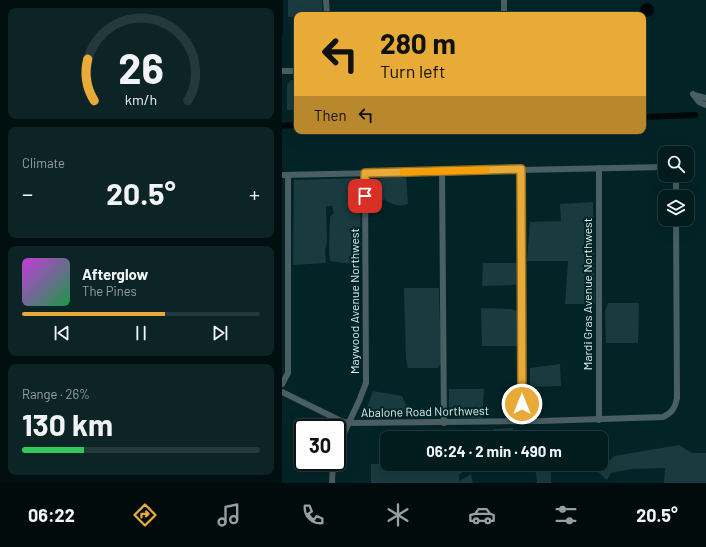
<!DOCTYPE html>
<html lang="en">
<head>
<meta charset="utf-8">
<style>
  :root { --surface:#021b1d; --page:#0c2426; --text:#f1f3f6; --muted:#96a1a4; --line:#23393b; --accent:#e9ab38 }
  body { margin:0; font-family:Barlow,sans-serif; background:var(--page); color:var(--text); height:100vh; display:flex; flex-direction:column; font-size:15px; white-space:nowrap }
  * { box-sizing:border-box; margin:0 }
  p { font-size:13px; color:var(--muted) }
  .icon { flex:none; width:22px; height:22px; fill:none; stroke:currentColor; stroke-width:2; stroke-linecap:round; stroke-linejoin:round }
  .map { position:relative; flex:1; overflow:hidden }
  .details { display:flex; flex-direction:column; gap:8px; padding:8px; background:#010f10; width:282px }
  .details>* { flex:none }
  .banner { position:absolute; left:12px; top:12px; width:352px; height:122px; border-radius:8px; box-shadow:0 4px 16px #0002,0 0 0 1px var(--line); background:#e9ab38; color:#111; overflow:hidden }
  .controls { position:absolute; left:376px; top:146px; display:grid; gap:8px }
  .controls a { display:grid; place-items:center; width:36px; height:36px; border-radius:8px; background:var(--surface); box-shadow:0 4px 16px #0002,0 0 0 1px var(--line); font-size:20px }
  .speed { position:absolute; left:12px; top:419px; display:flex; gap:8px; font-size:20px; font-weight:700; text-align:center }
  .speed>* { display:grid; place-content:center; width:52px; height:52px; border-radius:50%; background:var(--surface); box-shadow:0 4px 16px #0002,0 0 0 1px var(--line); line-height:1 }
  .speed .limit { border:2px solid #111; border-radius:6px; background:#fff; color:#111 }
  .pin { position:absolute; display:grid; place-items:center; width:34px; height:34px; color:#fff; margin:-17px; border-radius:8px; box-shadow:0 2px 6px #0006 }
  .me { position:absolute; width:44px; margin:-22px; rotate:0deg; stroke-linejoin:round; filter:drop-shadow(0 0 3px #0008) }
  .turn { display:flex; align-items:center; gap:14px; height:84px; padding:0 20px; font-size:18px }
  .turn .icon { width:52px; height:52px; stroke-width:2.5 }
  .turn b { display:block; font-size:28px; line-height:34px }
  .then { display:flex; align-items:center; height:38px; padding:0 20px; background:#0003; gap:8px; font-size:15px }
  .big { font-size:30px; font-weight:700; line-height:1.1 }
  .details .tile { flex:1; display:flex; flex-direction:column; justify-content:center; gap:6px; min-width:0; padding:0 14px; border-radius:8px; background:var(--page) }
  .details .dial { align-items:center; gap:0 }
  .dial svg { height:104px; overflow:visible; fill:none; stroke:var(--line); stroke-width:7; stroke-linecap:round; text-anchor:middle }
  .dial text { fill:var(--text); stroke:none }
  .song { display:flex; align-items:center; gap:12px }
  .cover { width:48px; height:48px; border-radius:6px; background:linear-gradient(135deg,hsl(290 70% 55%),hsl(140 70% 35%)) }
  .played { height:4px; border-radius:2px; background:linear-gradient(90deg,var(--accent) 60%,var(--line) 60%) }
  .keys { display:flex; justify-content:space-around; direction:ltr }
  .heat { display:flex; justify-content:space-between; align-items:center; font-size:22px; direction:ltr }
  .charge { height:6px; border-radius:3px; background:linear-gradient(90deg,#34c759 26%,var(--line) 0) }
  .trip { position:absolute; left:98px; top:431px; width:228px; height:40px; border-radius:8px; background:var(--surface); box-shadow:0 4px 16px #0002,0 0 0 1px var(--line); font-weight:700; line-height:40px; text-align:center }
  .dock { display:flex; height:64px; justify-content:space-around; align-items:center; background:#010b0c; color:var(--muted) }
  .dock .icon { width:28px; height:28px }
  .dock .on { color:var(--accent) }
  .dock b { font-size:18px; color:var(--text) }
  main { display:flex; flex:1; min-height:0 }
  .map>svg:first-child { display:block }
  .green { fill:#193a3e }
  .water { fill:#00080a }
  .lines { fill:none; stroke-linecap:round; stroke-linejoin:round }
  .stream { stroke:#00080a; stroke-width:1.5 }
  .canal { stroke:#00080a; stroke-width:6 }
  .minor { stroke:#4a5f62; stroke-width:6 }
  .route-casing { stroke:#976f24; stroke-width:10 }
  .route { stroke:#e9ab38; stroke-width:7 }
  .slow { stroke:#f59e0b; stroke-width:7 }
  .labels { text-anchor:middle; stroke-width:4; stroke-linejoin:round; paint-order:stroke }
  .street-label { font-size:12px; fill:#dceeef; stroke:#032427 }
</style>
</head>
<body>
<main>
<section class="details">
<div class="tile dial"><svg viewBox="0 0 100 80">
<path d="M14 69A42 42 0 1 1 86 69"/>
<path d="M14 69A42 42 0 0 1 9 37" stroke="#e9ab38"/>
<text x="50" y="56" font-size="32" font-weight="700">26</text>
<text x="50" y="72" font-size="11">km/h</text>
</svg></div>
<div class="tile"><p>Climate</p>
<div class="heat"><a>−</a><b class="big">20.5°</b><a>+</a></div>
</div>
<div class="tile">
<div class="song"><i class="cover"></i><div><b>Afterglow</b><p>The Pines</p></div></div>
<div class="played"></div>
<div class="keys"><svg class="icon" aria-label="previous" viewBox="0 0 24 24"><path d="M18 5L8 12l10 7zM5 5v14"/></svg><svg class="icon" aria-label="pause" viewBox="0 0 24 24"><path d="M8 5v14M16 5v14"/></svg><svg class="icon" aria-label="next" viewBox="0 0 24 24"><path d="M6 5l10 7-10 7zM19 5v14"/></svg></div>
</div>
<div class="tile"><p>Range · 26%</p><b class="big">130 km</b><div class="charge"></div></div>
</section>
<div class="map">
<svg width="424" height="483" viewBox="0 0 424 483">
  <rect width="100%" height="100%" fill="#032427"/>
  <g class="green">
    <path d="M6,0h34v14h-26l-4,3h-4z"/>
    <path d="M9,80h6v30h-10v-25z"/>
    <path d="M124,176l2,28c-8,3 -17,1 -24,-5l-3,4 -9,-1 1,-20 2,-3z"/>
    <path d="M76,178l2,8 1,75 -9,3 -22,-3c-2,-14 0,-29 0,-44l4,-4 -2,-7h-6l1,35 -2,9 1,13 -33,2 1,-85z"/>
    <path d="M311,202l2,102h-30l3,-43h-41l3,-39 31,-1 -1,-17z"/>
    <path d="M201,263h34l-1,22 -34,1z"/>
    <path d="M122,288h35l2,75 -3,5h-30l-2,-9z"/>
    <path d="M326,303h31l-1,40h-32l-1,-32z"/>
    <path d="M199,308l30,1 8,3 -1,34h-36z"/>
    <path d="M278,364l1,22 -31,1v-19z"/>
    <path d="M167,389h35l-2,29 -28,-1 -5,-6z"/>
    <path d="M91,391l29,5 5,11 -3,9 -38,1 -1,-4z"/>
    <path d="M39,417l13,4 4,7 -1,2v-2h-21z"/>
    <path d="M231,428v10h-20v-9z"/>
    <path d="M397,445l13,8h14v30h-42l1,-15 -33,1 -21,4 -4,7 -11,-10h-39l-6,1v12h-14l-1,-10 -3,-4 -69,2 -5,4v6l12,-7 2,9h-102v-19h230v-2l8,-1 5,-5z"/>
  </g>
  <circle class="water" cx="365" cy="10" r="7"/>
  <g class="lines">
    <path class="stream" d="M0,33v-33"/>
    <g class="canal">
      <path d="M361,117l52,-2"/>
      <path d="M0,126l15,-1"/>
    </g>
    <g class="minor">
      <path d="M44,0l1,15"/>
      <path d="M222,0v15"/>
      <path d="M0,71h15"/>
      <path d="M411,94l6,8 7,3"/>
      <path d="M412,95l12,3"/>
      <path d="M317,168v252"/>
      <path d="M239,169l1,253"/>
      <path d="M160,171l2,252"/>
      <path d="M0,175l383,-8"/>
      <path d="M394,175v22"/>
      <path d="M0,384l6,-11v-198"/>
      <path d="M0,392l59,29 7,2 193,-2 122,-4c9,-4 12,-9 14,-19l-1,-179"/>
      <path d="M55,448l22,-47 7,-18 -1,-210"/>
      <path d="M50,483l1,-21"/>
    </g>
  </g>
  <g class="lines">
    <defs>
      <path id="route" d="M83,196v-23l156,-4 1,235"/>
    </defs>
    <use href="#route" class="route-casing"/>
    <use href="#route" class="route"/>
    <path class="slow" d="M121,172l83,-2"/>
  </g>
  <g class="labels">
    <g class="street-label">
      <text transform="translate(306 294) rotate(-90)" y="4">Mardi Gras Avenue Northwest</text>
      <text transform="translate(73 301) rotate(-90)" y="4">Maywood Avenue Northwest</text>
      <text transform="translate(143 412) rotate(-1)" y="4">Abalone Road Northwest</text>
    </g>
  </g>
</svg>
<div class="controls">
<a><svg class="icon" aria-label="search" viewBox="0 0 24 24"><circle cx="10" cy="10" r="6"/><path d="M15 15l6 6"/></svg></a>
<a><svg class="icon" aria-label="layers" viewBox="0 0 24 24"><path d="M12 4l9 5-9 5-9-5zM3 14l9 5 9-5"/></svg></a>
</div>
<div class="speed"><div class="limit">30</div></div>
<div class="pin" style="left:83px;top:196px;background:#d93025"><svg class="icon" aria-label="arrive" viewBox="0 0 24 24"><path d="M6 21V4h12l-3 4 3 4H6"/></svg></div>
<svg class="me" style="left:240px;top:404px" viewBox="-20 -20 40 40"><circle r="17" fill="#e9ab38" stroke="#fff" stroke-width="3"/><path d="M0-11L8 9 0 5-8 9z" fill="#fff"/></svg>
<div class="trip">06:24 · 2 min · 490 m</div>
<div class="banner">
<div class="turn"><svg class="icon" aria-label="left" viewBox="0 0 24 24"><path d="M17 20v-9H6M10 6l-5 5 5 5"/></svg><div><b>280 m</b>Turn left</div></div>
<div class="then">Then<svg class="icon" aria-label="left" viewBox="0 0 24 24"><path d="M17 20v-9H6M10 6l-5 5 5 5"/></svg></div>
</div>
</div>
</main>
<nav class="dock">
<b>06:22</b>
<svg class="icon on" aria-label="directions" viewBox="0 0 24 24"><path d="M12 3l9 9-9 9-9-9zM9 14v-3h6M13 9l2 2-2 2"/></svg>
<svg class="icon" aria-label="music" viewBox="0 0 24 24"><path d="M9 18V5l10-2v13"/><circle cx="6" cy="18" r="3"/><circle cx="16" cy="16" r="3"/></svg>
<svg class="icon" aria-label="phone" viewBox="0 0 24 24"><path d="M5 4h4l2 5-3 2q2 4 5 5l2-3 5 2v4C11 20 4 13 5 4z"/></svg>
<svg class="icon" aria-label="climate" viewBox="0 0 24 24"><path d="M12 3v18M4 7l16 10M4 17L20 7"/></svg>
<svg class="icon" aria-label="car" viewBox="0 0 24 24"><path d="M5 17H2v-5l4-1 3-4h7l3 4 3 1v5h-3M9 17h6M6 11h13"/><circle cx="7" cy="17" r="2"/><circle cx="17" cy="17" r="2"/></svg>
<svg class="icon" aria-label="filters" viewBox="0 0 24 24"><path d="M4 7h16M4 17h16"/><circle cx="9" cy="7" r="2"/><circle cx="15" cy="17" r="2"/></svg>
<b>20.5°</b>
</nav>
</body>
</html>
